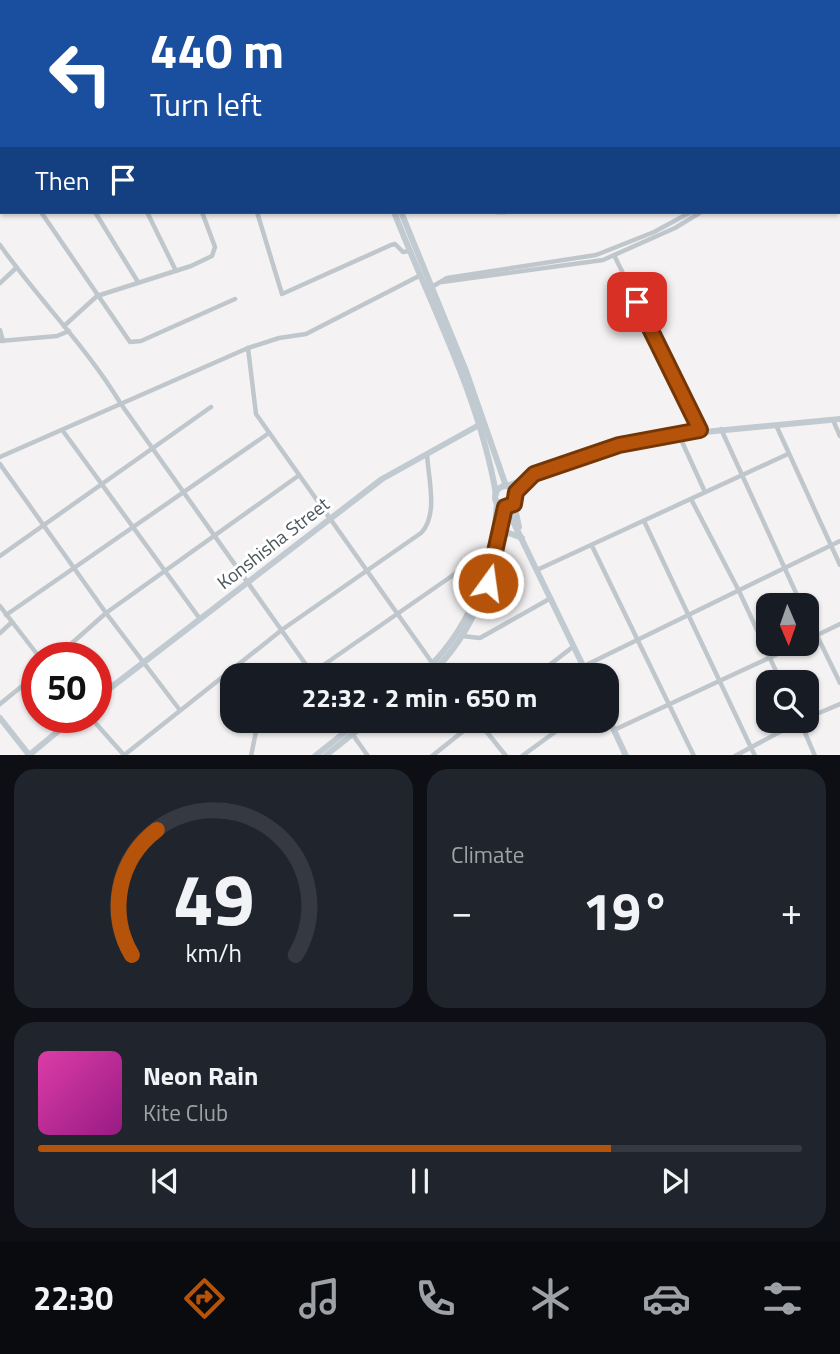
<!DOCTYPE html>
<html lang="en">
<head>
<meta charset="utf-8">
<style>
  :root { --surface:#171b24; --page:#20242c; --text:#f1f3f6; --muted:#9ea1a6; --line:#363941; --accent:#b45309 }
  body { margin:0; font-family:"Titillium Web",sans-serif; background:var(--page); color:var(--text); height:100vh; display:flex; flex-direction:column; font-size:26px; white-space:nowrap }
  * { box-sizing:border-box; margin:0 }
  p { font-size:23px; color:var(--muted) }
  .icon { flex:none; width:38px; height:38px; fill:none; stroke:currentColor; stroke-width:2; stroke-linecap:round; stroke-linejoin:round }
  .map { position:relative; height:755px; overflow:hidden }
  .side { display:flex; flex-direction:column; gap:14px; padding:14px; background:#0d0f14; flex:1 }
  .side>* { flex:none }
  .top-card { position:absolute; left:0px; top:0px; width:840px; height:214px; box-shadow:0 2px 5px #0004; background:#1a4fa0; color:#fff; overflow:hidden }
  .needle { width:46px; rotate:178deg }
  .buttons { position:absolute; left:756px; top:593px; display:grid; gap:14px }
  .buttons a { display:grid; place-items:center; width:63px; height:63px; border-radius:14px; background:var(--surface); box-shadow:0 2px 5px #0004; font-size:35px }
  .speed { position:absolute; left:21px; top:642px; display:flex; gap:14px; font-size:35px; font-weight:700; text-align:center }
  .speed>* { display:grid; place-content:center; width:91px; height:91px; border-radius:50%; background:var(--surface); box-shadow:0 2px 5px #0004; line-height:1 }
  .speed .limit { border:10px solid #d22; background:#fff; color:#111 }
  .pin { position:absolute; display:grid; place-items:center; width:60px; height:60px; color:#fff; margin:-30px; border-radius:14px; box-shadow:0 4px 10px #0006 }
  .me { position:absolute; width:77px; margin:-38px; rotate:14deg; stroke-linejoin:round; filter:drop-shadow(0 0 5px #0008) }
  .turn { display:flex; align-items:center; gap:24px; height:147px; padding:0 35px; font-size:32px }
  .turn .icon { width:91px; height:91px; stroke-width:2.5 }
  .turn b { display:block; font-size:49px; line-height:60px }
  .then { display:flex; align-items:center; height:66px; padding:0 35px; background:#0003; gap:14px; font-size:26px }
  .big { font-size:52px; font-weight:700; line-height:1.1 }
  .side .widget { flex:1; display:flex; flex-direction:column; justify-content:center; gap:10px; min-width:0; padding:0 24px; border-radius:21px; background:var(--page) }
  .side .dial { align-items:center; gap:0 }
  .dial svg { height:182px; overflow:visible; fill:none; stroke:var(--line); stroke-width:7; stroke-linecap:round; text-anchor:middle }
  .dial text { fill:var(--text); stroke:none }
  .song { display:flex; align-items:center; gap:21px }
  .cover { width:84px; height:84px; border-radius:10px; background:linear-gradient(135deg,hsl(320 70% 55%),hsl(310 70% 35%)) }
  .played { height:7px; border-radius:4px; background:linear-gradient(90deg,var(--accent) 75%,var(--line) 75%) }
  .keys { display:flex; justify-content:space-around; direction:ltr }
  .heat { display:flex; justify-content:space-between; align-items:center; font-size:38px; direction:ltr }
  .side .tiles { flex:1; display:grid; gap:14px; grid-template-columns:1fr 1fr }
  .widget:last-child { grid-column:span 2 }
  .trip { position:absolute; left:220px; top:663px; width:399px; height:70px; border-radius:21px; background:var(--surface); box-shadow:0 2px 5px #0004; font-weight:700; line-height:70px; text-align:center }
  .dock { display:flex; height:112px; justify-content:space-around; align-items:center; background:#090b0e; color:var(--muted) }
  .dock .icon { width:49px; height:49px }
  .dock .active { color:var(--accent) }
  .dock b { font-size:32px; color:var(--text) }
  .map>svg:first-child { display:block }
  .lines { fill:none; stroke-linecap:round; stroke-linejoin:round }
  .street { stroke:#c0c7cc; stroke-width:4.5 }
  .secondary { stroke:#c1cad1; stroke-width:6 }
  .route-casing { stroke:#753606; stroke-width:18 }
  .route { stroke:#b45309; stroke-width:12 }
  .labels { text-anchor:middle; stroke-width:6; stroke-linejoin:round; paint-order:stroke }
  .street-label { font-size:19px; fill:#4c575d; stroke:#fff }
</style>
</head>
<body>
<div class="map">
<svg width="840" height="756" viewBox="0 0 840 756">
  <rect width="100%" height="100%" fill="#f4f2f3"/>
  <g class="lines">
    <g class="street">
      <path d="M68,0l2,2"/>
      <path d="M746,0l1,2"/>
      <path d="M134,2l1,-2"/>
      <path d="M817,2l2,-2"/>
      <path d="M838,87h2"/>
      <path d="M838,98l2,-1"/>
      <path d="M41,212l89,130 11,-1 94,-42"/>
      <path d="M95,212l43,70"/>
      <path d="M147,212l29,59"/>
      <path d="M257,212l25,82 109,-49 4,-1 8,8 6,-1"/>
      <path d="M496,212h10"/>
      <path d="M0,245c39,55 86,101 121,159l193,272"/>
      <path d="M614,255l86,175"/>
      <path d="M442,282l161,-22 72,-32 26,-16"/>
      <path d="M0,283l16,-15"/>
      <path d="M430,288l17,-10 149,-23 58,-23 37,-20"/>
      <path d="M64,326l33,-30 94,-30 21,-10 3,-9 -13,-35"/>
      <path d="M0,330l3,11"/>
      <path d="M0,341l57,-5 12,-5"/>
      <path d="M248,348l8,66 177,250"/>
      <path d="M833,420l7,16"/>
      <path d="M776,425l64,140"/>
      <path d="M721,429l81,177"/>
      <path d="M63,431l137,188"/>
      <path d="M678,433l27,59"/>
      <path d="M0,457l248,-109 31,-10 27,-4 113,-58"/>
      <path d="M0,464l106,149 73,96"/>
      <path d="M691,499l48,92 42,91"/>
      <path d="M644,521l111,235"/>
      <path d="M592,546l102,210"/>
      <path d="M0,556l211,-149"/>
      <path d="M539,569l249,-115"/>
      <path d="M0,606l40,52"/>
      <path d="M6,615l263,-182"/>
      <path d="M807,615l33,68"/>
      <path d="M0,633l12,-11"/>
      <path d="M462,636l18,2 71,-40"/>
      <path d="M807,640l33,-16"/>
      <path d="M55,658l51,-45 192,-137"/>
      <path d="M584,666l256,-125"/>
      <path d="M437,668l7,8"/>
      <path d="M312,673l160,-111 15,-2"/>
      <path d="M535,676l39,-30"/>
      <path d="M0,704l37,-30"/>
      <path d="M91,718l33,37"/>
      <path d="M807,718l33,-14"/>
      <path d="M343,721l25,35"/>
      <path d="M478,721l28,35"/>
      <path d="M800,721l15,35"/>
      <path d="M614,730l185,-86"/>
      <path d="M123,756l160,-127 138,-96c18,-18 7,-56 6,-79"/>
      <path d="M251,756l7,-34"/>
      <path d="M432,756l44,-35"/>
      <path d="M522,756l48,-35"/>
      <path d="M735,756l65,-35"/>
    </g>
    <g class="secondary">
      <path d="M307,0l1,2"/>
      <path d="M313,0l1,2"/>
      <path d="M319,0l4,2"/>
      <path d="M345,2l5,-2"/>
      <path d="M0,129l2,-1"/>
      <path d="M394,212c36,92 85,183 102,282"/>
      <path d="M401,212l65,159 40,115"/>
      <path d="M507,486l72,-28 74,-21 187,-18"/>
      <circle cx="506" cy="497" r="11"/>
      <path d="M516,492l14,-15"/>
      <path d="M514,504l5,23"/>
      <path d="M506,507l82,169"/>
      <path d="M499,538l10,-5 13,5"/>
      <path d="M419,676c51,-43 75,-111 78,-175"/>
      <path d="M428,676c50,-44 65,-106 76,-169"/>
      <path d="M96,699l286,-220 97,-54"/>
      <path d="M607,715l19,41"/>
      <path d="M0,718l30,38"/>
      <path d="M28,756l46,-38"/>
      <path d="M315,756l44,-35"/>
      <path d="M325,756l44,-35"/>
    </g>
  </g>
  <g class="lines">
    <defs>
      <path id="route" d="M488,583l17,-76 9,-3 2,-12 18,-18 85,-29 81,-15 -63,-128"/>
    </defs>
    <use href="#route" class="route-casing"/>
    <use href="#route" class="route"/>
  </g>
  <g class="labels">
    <g class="street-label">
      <text transform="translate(273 543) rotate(-38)" y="7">Konshisha Street</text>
    </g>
  </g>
</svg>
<div class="buttons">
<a><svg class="needle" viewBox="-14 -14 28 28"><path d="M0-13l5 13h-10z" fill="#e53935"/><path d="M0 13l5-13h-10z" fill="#9ea1a6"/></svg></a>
<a><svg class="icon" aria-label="search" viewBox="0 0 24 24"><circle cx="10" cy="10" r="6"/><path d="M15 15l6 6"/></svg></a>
</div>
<div class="speed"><div class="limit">50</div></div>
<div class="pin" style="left:637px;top:302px;background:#d93025"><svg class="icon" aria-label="arrive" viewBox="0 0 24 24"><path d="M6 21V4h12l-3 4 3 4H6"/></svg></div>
<svg class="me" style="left:488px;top:583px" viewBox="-20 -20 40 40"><circle r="17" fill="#b45309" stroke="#fff" stroke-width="3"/><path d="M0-11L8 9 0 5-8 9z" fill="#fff"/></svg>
<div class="trip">22:32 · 2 min · 650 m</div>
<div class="top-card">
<div class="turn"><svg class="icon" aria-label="left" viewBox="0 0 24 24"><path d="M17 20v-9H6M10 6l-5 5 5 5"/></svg><div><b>440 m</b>Turn left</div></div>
<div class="then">Then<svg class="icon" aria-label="arrive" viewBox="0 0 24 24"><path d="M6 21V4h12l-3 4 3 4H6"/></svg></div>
</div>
</div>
<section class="side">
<div class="tiles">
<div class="widget dial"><svg viewBox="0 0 100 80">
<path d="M14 69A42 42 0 1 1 86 69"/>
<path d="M14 69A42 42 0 0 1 25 14" stroke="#b45309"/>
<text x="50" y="56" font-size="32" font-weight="700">49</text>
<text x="50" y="72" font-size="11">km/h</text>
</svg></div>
<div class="widget"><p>Climate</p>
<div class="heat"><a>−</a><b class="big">19°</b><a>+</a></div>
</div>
<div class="widget">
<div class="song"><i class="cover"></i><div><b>Neon Rain</b><p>Kite Club</p></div></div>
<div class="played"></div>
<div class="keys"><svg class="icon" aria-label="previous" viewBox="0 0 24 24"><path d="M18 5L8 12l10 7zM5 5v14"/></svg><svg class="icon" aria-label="pause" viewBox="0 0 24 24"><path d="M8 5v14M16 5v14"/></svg><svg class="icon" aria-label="next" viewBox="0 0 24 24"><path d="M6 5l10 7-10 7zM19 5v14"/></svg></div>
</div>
</div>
</section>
<nav class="dock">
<b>22:30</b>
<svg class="icon active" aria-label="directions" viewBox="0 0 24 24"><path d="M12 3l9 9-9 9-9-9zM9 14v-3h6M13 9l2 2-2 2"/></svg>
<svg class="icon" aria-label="music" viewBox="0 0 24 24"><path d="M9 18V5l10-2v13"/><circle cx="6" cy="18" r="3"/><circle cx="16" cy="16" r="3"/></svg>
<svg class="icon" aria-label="phone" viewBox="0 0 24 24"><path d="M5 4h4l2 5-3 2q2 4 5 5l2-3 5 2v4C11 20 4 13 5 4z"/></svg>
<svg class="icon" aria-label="climate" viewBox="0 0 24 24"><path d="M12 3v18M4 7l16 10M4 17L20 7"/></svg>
<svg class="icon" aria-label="car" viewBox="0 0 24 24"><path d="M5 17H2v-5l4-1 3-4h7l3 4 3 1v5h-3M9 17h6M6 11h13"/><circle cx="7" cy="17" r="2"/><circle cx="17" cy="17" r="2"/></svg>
<svg class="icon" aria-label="filters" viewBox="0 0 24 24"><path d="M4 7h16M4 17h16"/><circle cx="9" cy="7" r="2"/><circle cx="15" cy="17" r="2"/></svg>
</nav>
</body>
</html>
